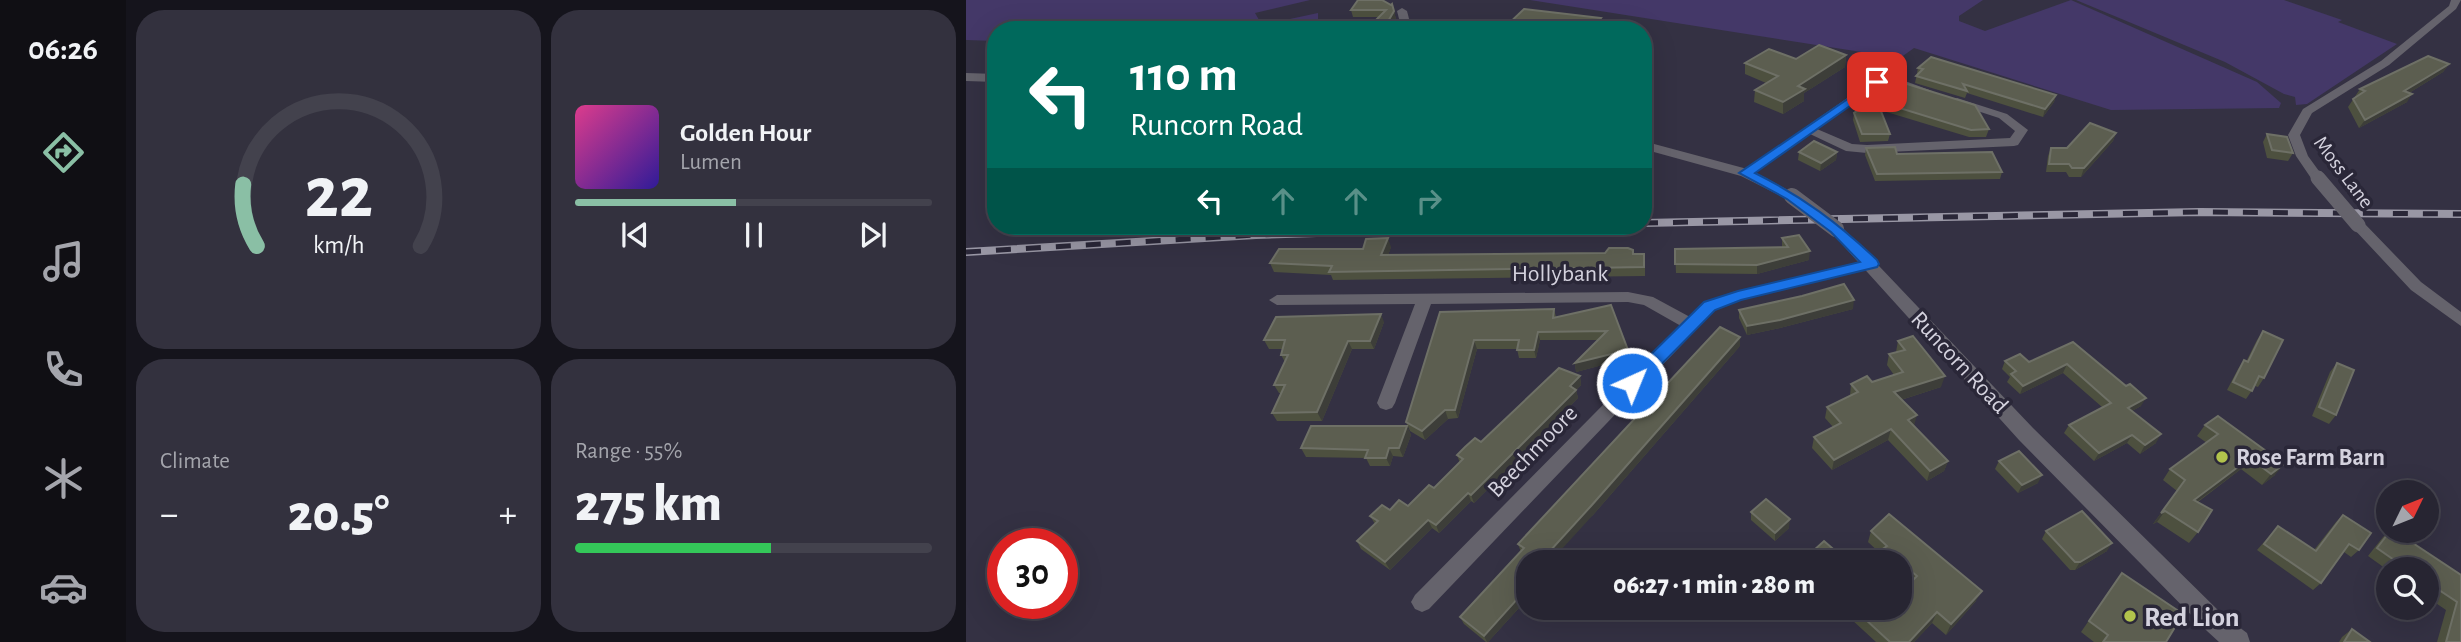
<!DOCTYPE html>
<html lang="en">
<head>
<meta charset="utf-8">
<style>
  :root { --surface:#272532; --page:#33313e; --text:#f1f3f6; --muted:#a4a5ac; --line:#43424d; --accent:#8abfa5 }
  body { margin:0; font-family:"Alegreya Sans",sans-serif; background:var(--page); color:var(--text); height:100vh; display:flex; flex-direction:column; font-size:26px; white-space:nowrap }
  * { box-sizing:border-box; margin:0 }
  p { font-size:23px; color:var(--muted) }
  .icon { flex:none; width:38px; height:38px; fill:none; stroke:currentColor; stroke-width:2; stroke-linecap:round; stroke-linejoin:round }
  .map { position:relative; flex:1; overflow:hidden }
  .details { display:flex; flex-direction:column; gap:10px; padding:10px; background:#15141c; width:840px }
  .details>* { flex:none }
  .top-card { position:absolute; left:21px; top:21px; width:665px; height:214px; border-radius:28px; box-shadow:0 7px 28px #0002,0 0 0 2px var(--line); background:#00695c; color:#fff; overflow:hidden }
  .needle { width:46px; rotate:47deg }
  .tools { position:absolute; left:1410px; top:480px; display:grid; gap:14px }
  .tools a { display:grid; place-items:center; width:63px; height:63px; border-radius:50%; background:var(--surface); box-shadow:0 7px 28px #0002,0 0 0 2px var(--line); font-size:35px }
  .speed { position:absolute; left:21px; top:528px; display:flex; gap:14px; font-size:35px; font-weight:700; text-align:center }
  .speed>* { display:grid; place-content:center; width:91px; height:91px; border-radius:50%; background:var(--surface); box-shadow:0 7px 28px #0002,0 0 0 2px var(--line); line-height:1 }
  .speed .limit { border:10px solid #d22; background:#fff; color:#111 }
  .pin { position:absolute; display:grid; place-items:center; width:60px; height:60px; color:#fff; margin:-30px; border-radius:14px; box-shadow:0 4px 10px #0006 }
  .me { position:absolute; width:77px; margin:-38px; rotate:44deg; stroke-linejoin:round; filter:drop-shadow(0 0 5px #0008) }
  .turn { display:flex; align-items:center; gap:24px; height:147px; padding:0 28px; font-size:32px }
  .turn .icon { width:91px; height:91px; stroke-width:2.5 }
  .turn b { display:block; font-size:49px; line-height:60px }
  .lanes { display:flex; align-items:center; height:66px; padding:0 28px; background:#0003; justify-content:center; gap:35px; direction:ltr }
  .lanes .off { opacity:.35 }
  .big { font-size:52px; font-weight:800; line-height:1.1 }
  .details .card { flex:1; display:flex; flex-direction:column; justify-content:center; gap:10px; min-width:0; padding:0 24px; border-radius:28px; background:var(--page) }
  .details .dial { align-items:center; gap:0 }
  .dial svg { height:182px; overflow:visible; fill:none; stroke:var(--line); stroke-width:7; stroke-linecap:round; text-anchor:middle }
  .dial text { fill:var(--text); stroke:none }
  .song { display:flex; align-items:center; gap:21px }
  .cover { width:84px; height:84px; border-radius:10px; background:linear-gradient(135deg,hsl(330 70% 55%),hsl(250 70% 35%)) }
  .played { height:7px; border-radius:4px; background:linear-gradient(90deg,var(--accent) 45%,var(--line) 45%) }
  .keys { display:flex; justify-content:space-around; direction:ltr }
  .heat { display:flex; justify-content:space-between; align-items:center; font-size:38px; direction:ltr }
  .charge { height:10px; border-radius:5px; background:linear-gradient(90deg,#34c759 55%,var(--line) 0) }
  .details .tiles { flex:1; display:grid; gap:10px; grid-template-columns:repeat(2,1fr) }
  .trip { position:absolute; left:550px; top:550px; width:396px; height:70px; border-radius:28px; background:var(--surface); box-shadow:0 7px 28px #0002,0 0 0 2px var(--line); font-weight:800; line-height:70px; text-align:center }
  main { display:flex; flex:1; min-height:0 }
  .menu { display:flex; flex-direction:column; width:126px; justify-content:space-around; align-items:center; background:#100f14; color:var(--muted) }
  .menu .icon { width:49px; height:49px }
  .menu .active { color:var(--accent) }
  .menu b { font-size:32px; color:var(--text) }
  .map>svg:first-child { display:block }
  .green { fill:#443868 }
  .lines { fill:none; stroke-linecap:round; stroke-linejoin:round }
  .minor { fill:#65636c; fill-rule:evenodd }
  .tertiary { fill:#65636c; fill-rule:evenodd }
  .rail-casing { stroke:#9997a5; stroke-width:8 }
  .rail { stroke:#2a2738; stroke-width:5; stroke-dasharray:15; stroke-linecap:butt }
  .minor-bridge { stroke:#65636c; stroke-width:15 }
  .tertiary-bridge { stroke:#65636c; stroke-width:16 }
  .wall { fill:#4d503f }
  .shaded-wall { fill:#3d3e39 }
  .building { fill:#5c5e50; stroke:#6e7066; stroke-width:2 }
  .route { fill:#1a73e8; stroke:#114b97; stroke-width:2 }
  .poi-dot { fill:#b2c34c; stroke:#2a2738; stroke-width:2.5 }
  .labels { text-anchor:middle; stroke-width:7; stroke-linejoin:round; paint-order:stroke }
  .far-street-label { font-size:21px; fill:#d4d2de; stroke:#2a2738 }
  .street-label { font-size:24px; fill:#d4d2de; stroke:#2a2738 }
  .poi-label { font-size:24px; font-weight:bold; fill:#d4d2de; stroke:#2a2738; text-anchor:start }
  .near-poi-label { font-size:28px; font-weight:bold; fill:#d4d2de; stroke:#2a2738; text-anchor:start }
</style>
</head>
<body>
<main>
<nav class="menu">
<b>06:26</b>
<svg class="icon active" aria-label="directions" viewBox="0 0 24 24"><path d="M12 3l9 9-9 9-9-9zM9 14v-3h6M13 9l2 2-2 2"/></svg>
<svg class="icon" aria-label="music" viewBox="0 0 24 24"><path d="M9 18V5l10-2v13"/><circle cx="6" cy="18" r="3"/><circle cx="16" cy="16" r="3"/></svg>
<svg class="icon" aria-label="phone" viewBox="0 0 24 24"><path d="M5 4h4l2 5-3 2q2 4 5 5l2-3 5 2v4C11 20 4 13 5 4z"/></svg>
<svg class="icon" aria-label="climate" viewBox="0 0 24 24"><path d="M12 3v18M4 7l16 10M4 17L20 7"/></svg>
<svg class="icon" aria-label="car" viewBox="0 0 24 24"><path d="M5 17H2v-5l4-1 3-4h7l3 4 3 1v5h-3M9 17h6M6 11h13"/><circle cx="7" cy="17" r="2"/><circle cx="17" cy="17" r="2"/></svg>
</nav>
<section class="details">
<div class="tiles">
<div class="card dial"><svg viewBox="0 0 100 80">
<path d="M14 69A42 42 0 1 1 86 69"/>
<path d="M14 69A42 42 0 0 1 8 42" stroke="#8abfa5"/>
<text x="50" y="56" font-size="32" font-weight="700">22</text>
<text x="50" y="72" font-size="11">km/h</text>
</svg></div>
<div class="card">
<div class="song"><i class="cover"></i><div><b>Golden Hour</b><p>Lumen</p></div></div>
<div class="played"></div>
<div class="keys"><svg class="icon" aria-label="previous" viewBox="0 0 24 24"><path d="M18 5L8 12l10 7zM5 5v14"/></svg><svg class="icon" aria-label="pause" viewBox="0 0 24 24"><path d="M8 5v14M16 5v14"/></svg><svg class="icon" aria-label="next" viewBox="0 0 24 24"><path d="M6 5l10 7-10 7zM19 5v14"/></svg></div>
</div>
<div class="card"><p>Climate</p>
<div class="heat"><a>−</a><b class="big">20.5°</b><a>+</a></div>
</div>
<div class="card"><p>Range · 55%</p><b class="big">275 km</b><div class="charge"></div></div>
</div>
</section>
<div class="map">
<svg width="1495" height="642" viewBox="0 0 1495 642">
  <rect width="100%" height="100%" fill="#343143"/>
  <g class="green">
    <path d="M0,0h344l-55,13 7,12 56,-12v17h-322v11l-30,-1z"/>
    <path d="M564,0h453l-24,16v5l26,10 86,-31 186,82 24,21 -2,5 -168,2 -197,-62 -14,10z"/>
    <path d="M1110,0h208l58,20 -4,2 59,22 -90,60 -11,1 -1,-8 -11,-3 -59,-32z"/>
  </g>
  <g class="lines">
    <g class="minor">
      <path d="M1485,0h10l-5,9 -67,56 -77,48 -12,22 8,21 16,22 -1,3h-10l-17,-25 -8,-21 15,-26 78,-48 68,-55z"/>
      <path d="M436,8l5,3 5,19h-10l-5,-19z"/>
      <path d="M931,78l35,13 -6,3 -30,-10 -16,1 -63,44 35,15 15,1 143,-7 5,-7 -16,-13 -46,-15 -2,-2 6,-3 50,16 21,16 -10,15 -4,1 -147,7 -21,-2 -36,-17 -59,42 -5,1 -6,-4 133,-93z"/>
      <path d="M1392,221l5,1 58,60 40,30v14l-50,-36 -58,-62 -2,-3z"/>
      <path d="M905,259l5,2 2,3 -2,3 -134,33 -27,10 -286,299 -7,3 -7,-3 -4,-7 4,-7 266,-269 -37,-21 -16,-3 -197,2 -36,99 -3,5 -6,2 -6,-2 -3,-5 38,-99 -138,1 -8,-5 8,-5 351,-3 25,5 37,20 15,-15 28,-10z"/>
    </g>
    <g class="tertiary">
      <path d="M0,73l30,1v8l-30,-1z"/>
      <path d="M677,141l108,29 48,26 -2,3h-10l-46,-23 -98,-27z"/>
      <path d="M870,224l5,2 192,202 190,187 24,18 3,9h-31l-12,-11 -188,-191 -188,-208 -3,-3z"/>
    </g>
    <defs>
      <g id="rail">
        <path d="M677,223l557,-11 261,2"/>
        <path d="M0,252l290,-17 276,-9"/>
      </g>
    </defs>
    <use href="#rail" class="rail-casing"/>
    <use href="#rail" class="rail"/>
    <path class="minor-bridge" d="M1352,178l40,47"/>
    <path class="tertiary-bridge" d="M826,196l44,33"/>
  </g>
  <g class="wall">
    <path d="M426,4l4,15 -17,-2h-26l-2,-7 40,-5z"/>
    <path d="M880,55l-1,12 -41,26v8l-21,13 -29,-12 1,-12 11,-7 -21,-9v-11z"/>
    <path d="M1483,64l-6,8 -34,21 -2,9 -48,26 -11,-21 12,-18z"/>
    <path d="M952,68l138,27 -2,7 -11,15 -76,-24 -2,5 -50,-15z"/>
    <path d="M901,98l122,31 -3,8h-17l-89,-27 10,24 -2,7 -28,1 -7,-22 1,-7 12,-9z"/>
    <path d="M1150,133l-3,8 -32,36h-12l-3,-5h-20l2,-16 3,-8h16z"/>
    <path d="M1301,134l26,19 -5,8 -21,-3 -4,-16z"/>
    <path d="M900,148l31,6 105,18 -2,7 -125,2 -10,-26z"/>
    <path d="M833,152h38l-1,8 -16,11 -22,-11z"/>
    <path d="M816,238l27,22 -52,14 -81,-1 -1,-24 107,-2z"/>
    <path d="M425,247l-3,8 246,-1 11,8v14l-312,4 -2,-5 -57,-3 -4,-9 93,-14z"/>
    <path d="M836,296l51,13 -73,19 -33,7 -8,-17v-8z"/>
    <path d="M645,305l18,53 -53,14 -1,-9 23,-23h-58l-4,18h-17l-2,-9h-40l-19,69 -10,1 -23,21 -15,-9 -4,-9 34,-110 114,-3 2,8z"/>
    <path d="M418,322l-10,27h-22l-30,72h-45l-5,-8 9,-20h-2l-5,-8 11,-23 -4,-7 2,-6h-14l-5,-9z"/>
    <path d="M1297,331l1,47 -6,9 -3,-1 -9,13 -19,-9 11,-21 6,-9 2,2 11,-22z"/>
    <path d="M932,341l43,46 -40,13 13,26 34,35 -4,10 -17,10 -39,-41 -56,30 -20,-22 2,-11 19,-10 -8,-9 2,-11 23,-11 1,-12 21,-2 22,-7 -7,-10 2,-11 7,-2z"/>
    <path d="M1107,342l68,64 -9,5 24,32 -16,11 -13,-11 -33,18 -30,-28 5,-8 33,-18 -39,-34 -43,21 -13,-12 3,-5 -8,-8 3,-8 24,1z"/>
    <path d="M774,346l-147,169 -65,47v36l-40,44h-2l-22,-18 -4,-7 61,-65 -3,-8z"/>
    <path d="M1371,363l-1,52 -7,9 -17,-8 18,-44z"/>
    <path d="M614,376l1,9 -5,5 2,8 -104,105 -3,-2 -32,32 -7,-5 -42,42 -29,-21 -4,-8 18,-17 -5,-8 38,-10 26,-18 26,-25 -3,-8 24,-13z"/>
    <path d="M1239,425l70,50 -13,10 -21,-16 -43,33v30l-9,11 -32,-21 -4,2 24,-33 -14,-11 7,-11 37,-26 -10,-7z"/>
    <path d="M441,426l4,9 -8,22 -10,-1 -3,10h-20l-4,-8 -60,-1 -5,-9z"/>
    <path d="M1033,461l39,22 -20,10 -23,-24z"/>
    <path d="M785,512l38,16 -14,13 -24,-21z"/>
    <path d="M1377,515l16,35 -8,7 -7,-5 -23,31 -8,7 -56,-40 21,-24 36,24 22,-28z"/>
    <path d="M1425,530l70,45v67h-24l9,-32 -19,-13v-28h-38v2l-21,-15 15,-19z"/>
    <path d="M905,531l105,70 -30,34 -14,-12 -18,19h-38l-38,-35h61l11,-24 -11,-9v-12h-15l-3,-3 1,-4 -14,-13z"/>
    <path d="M1080,531l61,20 -32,19h-5l-28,-31z"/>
    <path d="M1148,584l52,58h-72l-13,-10z"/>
    <path d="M1386,629l18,13h-31l3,-5z"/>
  </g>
  <g class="shaded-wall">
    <path d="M428,11l2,8 -6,11h-7z"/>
    <path d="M635,18l1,8 -4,4h-7z"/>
    <path d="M880,55l-1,12 -41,26v8l-21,13v-12l15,-16z"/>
    <path d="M1483,64l-6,8 -44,27 5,-8z"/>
    <path d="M1446,94l-5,8 -48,26 6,-8z"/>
    <path d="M1090,95l-2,7 -11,15 2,-8z"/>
    <path d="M1150,133l-3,8 -32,36 3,-9z"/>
    <path d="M871,152l-1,8 -16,11 1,-8z"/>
    <path d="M422,238l3,9 -6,17 -4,-9z"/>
    <path d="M844,251l-1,9 -52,14v-9z"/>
    <path d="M888,300l-1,9 -73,19 -33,7v-9z"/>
    <path d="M415,314l3,8 -10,27 -4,-8z"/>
    <path d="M572,332l2,8 -4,18 -2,-8z"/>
    <path d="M774,337v9l-147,169 -43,47h-10z"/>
    <path d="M508,340l3,9 -19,69 -3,-8z"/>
    <path d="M382,341l4,8 -30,72 -5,-9z"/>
    <path d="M662,350l1,8 -53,14 -1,-9z"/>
    <path d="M1101,364l-4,9 -43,21 3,-8z"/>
    <path d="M614,376l1,9 -5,5 2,8 -104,105 -3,-8z"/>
    <path d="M979,376l-4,11 -50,16 3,-11z"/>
    <path d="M1180,398l-5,8 -18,10 5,-8z"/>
    <path d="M479,410l3,9 -23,21 -3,-9z"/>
    <path d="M951,415l-3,11 -6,-6z"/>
    <path d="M441,426l4,9 -8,22 -4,-9z"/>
    <path d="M925,429l-3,11 -56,30 2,-10z"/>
    <path d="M1195,434l-5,9 -16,11 5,-9z"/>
    <path d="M1166,435l-5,8 -33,18 5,-8z"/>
    <path d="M423,448l4,8 -3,10 -4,-8z"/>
    <path d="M1284,458l-9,11 -55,41 8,-10z"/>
    <path d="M982,461l-4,10 -17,10 3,-10z"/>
    <path d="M1318,464l-9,11 -13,10 9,-11z"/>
    <path d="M1076,475l-4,8 -20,10 4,-8z"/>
    <path d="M502,493l3,8 -32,32 -3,-8z"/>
    <path d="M1199,511l-8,11 -4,2 8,-11z"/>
    <path d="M824,519l-1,9 -14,13v-8z"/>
    <path d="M462,520l4,8 -42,42 -5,-8z"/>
    <path d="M1146,543l-5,8 -32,19 5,-8z"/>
    <path d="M562,587v11l-40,44h-1l-3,-6z"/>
    <path d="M1016,591l-6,10 -30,34 5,-11z"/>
    <path d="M971,612l-5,11 -18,19h-5z"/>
  </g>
  <g class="building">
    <path d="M392,0h24l9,5 1,-1 2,7 -11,19h-17l20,-20h-35z"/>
    <path d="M558,9l77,9 -10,12h-89z"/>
    <path d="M853,45l27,10 -48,31 7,3 -22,13 -28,-12 23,-14 -33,-13 24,-14 27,10z"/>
    <path d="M1462,56l21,8 -45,27 8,3 -47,26 -12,-21 12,-8 -5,-2z"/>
    <path d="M965,57l125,38 -11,14 -82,-25 4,7 -51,-15 7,-7 -5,-1z"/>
    <path d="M941,84l68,21 14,24 -18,1 -94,-29 13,33h-28l-8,-21 19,-13 -6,-2 32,-7z"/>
    <path d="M1124,123l26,10 -32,35h-12l-3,-4h-20l2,-16h16z"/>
    <path d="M1301,134l20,3 6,16 -21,-3z"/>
    <path d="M848,141l23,11 -16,11 -22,-11z"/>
    <path d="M929,147l2,7 95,-2 10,20 -125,2 -11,-26z"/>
    <path d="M833,235l11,16 -53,14 -82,-1v-15l113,-2 -6,-9z"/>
    <path d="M422,238l-7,17 224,-2 4,-5h19l5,2v4h11v13l-315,5 3,-6 -62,-3 9,-14h84l3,-10z"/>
    <path d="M878,284l10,16 -74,20 -33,6 -8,-16 63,-14z"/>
    <path d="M645,305l17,45 -53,13 32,-32 -69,1 -4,18h-17l2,-10h-45l-19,70h-10l-23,21 -16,-9 34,-110 114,-3 -1,9z"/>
    <path d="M415,314l-11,27h-22l-31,71 -45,1 13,-28h-11l14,-30h-7l4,-15h-21l12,-23z"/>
    <path d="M754,327l20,10 -149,169 -51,56h-12v25l-44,49 -24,-19 64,-69 -6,-4z"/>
    <path d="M1297,331l20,9 -19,38 -5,-2 -7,15 -19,-9 11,-22 4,2z"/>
    <path d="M947,336l32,40 -51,16 23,23 -9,5 40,41 -18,10 -39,-42 -57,31 -20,-23 27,-14 -14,-16 31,-15 -7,-8 16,-8 5,6 31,-10 -14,-18 16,-4 -7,-9z"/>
    <path d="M1107,342l53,44 4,-2 16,14 -18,10 33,26 -16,11 -13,-10 -33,18 -30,-28 42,-22 -44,-39 -44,22 -12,-12 5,-3 -11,-10 15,-7 9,8z"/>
    <path d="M1371,363l17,7 -18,45 -17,-8z"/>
    <path d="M593,368l21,8 -10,10 6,4 -105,105 -3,-2 -32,32 -8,-5 -43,42 -28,-21 21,-20 -8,-5 12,-11 8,5 9,-10 9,6 21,-21 5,3 29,-29 -6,-4 8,-8 10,-9 6,4z"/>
    <path d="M1252,416l66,48 -13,10 -21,-16 -56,42 18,10 -14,22 -33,-21 -4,2 24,-33 -15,-11 48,-35 -13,-9z"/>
    <path d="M345,426h96l-8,22h-10l-3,10h-21l3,-8 -67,-2z"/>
    <path d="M1053,451l23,24 -20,10 -23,-24z"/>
    <path d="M800,499l24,20 -15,14 -24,-21z"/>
    <path d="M1116,511l30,32 -32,19h-5l-29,-31z"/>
    <path d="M923,514l93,77 -31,33 -14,-12 -28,30h-19l-38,-35h47v-13l18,-18 -33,-28 3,-2 -16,-15z"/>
    <path d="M1377,515l28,18 -12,17 -10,-6 -28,39 -57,-39 14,-18 38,25z"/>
    <path d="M1425,530h2l68,45v67h-15l11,-40 -30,-20v-13h-20l-30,-21z"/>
    <path d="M858,541l24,21 -46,-1z"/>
    <path d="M1156,573l61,41 -17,28h-63l5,-7 -19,-14z"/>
    <path d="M1386,629l18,13h-26z"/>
  </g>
  <path class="route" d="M911,79l6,3 -2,2 -126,89c48,24 83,50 122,87l2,4 -2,3 -136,33 -26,10 -77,78h-12l-3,-5 3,-4 78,-77 34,-11 122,-29 -29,-30 -44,-33 -48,-26z"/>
  <g class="poi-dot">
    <circle cx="1256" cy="457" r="7"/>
    <circle cx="1164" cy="616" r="7"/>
  </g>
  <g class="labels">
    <g class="far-street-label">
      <text transform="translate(1378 172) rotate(53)" y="7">Moss Lane</text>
    </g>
    <g class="street-label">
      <text x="594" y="281">Hollybank</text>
      <text transform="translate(994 362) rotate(47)" y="8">Runcorn Road</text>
      <text transform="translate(566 451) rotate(-46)" y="8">Beechmoore</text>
    </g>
    <g class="poi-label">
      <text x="1270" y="465">Rose Farm Barn</text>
    </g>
    <g class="near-poi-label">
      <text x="1178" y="626">Red Lion</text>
    </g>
  </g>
</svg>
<div class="tools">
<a><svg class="needle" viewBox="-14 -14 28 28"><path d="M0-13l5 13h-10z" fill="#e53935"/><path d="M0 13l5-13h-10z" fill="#a4a5ac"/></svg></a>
<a><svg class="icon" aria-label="search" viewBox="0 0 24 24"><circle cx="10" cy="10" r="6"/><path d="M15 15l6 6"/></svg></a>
</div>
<div class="speed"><div class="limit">30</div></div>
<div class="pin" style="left:911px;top:82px;background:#d93025"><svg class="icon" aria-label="arrive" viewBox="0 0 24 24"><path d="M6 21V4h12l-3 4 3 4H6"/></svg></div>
<svg class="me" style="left:666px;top:383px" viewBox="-20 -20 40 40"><circle r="17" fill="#1a73e8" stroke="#fff" stroke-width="3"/><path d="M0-11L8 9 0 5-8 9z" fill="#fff"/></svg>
<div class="trip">06:27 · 1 min · 280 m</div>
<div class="top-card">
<div class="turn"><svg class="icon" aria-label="left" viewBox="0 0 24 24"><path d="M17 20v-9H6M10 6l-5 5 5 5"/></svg><div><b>110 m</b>Runcorn Road</div></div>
<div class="lanes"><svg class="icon" aria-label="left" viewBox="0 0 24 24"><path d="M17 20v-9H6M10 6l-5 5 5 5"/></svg><svg class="icon off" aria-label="ahead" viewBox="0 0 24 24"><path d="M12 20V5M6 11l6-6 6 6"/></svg><svg class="icon off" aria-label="ahead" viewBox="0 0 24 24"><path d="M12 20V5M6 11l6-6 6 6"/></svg><svg class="icon off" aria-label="right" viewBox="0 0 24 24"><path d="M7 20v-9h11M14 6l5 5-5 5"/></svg></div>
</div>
</div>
</main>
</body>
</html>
